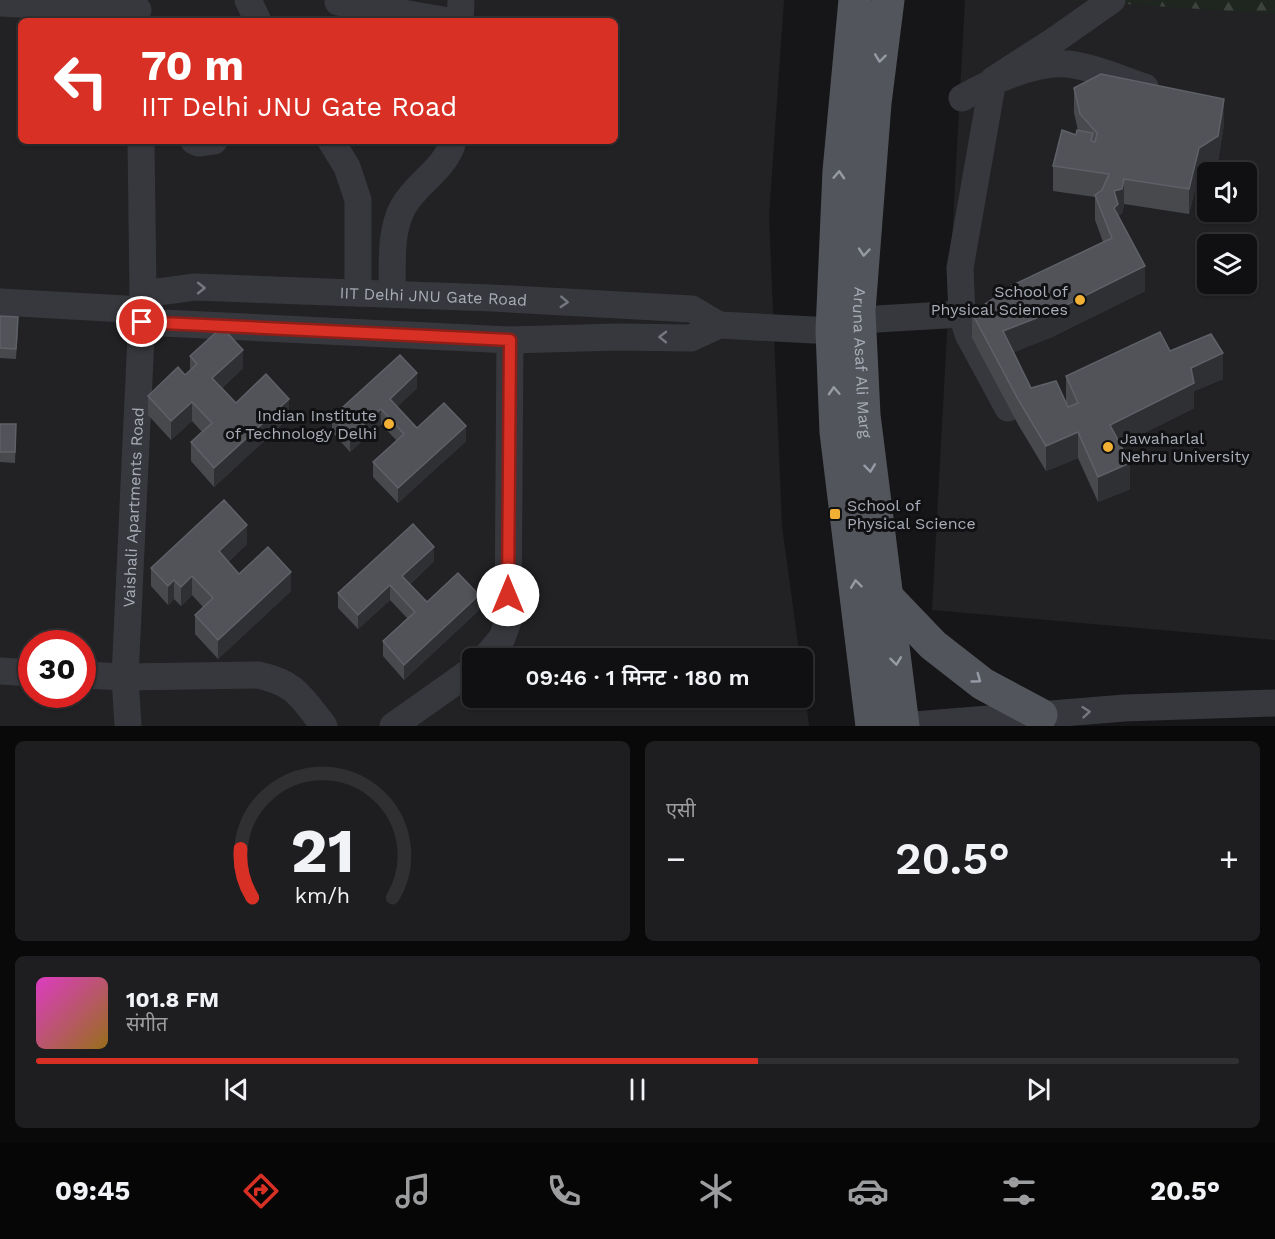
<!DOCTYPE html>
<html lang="hi">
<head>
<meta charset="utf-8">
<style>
  :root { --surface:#101012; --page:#1e1e20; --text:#f1f3f6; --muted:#9c9d9f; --line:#303032; --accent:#d93025 }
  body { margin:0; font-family:"Work Sans","Noto Sans Devanagari",sans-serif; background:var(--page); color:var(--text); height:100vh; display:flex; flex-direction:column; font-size:22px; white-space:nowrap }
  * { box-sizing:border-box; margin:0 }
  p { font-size:20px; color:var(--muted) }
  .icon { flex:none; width:33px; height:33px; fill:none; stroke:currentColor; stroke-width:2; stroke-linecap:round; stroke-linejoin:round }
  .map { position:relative; height:726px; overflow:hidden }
  .details { display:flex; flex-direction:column; gap:15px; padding:15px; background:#09090a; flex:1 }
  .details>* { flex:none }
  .hud { position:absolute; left:18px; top:18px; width:600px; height:126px; border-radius:9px; box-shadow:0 2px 4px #0004,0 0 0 2px var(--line); background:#d93025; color:#fff; overflow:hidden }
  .controls { position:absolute; left:1197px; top:162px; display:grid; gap:12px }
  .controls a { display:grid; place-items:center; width:60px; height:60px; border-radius:9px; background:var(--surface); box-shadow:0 2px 4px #0004,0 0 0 2px var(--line); font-size:30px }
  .speed { position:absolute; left:18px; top:630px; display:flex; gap:12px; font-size:30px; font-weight:700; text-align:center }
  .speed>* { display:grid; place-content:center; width:78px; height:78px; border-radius:50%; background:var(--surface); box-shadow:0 2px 4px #0004,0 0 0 2px var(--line); line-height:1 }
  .speed .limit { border:9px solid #d22; background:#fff; color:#111 }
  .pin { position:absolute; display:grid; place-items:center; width:51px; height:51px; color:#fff; margin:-26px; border:3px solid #fff; border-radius:50%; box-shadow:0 2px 6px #0007 }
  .me { position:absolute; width:66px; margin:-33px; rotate:0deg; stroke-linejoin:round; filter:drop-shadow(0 0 4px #0008) }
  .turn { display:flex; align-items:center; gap:21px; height:126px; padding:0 24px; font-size:27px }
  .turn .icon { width:78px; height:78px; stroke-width:2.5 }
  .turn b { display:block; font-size:42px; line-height:51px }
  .big { font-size:45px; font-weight:600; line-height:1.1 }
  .details .tile { flex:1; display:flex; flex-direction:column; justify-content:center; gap:9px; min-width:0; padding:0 21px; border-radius:9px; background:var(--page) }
  .details .dial { align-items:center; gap:0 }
  .dial svg { height:156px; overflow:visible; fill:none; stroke:var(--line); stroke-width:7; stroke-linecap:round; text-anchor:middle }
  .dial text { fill:var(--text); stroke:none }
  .song { display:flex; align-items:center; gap:18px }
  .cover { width:72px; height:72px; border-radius:9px; background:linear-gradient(135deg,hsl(310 70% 55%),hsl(40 70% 35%)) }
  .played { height:6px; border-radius:3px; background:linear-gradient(90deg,var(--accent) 60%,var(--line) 60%) }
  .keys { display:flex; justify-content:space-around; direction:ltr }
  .heat { display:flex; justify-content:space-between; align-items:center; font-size:33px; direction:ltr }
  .details .tiles { flex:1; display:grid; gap:15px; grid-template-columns:1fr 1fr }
  .tile:last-child { grid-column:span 2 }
  .trip { position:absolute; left:462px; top:648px; width:351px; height:60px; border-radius:9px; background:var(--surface); box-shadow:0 2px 4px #0004,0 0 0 2px var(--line); font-weight:600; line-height:60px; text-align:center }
  .dock { display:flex; height:96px; justify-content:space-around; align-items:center; background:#060607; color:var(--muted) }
  .dock .icon { width:42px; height:42px }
  .dock .current { color:var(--accent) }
  .dock b { font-size:27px; color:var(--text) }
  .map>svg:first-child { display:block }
  .built { fill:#222225; fill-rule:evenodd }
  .forest { fill:url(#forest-firs) }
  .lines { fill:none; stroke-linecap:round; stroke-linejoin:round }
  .minor { stroke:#37383d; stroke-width:27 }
  .major { stroke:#53555c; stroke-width:33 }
  .wall { fill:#47494d }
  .shaded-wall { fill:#2f3033 }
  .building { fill:#525359; stroke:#5f6168; stroke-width:1.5 }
  .oneway { stroke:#979ba6 }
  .oneway2 { stroke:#757881 }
  .route-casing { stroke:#8d1f18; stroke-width:15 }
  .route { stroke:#d93025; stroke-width:10 }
  .poi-dot { fill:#f2b134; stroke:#111113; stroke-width:2 }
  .labels { text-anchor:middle; stroke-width:6; stroke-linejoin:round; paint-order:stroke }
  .poi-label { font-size:16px; fill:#a8adb8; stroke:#111113; text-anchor:end }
  .street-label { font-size:16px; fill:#a8adb8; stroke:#111113 }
</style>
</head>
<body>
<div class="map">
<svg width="1275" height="726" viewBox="0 0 1275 726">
  <defs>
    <pattern id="forest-firs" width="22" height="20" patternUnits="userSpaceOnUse" patternTransform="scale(1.5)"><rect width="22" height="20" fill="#1e261f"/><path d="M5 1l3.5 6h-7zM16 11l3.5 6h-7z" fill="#3c433d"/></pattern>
  </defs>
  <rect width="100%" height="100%" fill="#161618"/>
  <g class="built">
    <path d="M0,0h784l-15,216 13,310 18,132h-328v40h330l1,-23 6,51h-809zM21,21h594v120h-594zM32,644h50v50h-50z"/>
    <path d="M965,0h310v640l-343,-30zM1208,172h38v40h-38zM1208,244h38v40h-38z"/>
  </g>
  <path class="forest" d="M1064,0h211v14z"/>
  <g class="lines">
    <g class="minor">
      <path d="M248,0l10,21"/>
      <path d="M338,2l111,19"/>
      <path d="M0,3l138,7"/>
      <path d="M460,21l1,-21"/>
      <path d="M962,98c28,-16 73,-37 106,-34 26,3 52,15 77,23"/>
      <path d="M194,141l4,2 16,-2"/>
      <path d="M331,141l16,26 11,33v93"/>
      <path id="s1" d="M143,294l52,-7 297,11 200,11 27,16"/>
      <path d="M392,294c1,-28 -3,-61 11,-87 13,-24 43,-38 50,-66"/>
      <path d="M0,302l143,8"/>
      <path d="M860,320l102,-6"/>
      <path d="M142,322l368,18 107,-3 74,1 28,-13 113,6"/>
      <path d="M1008,408l-40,-74 -6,-20 -2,-46 33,-188 62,-40 57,-40"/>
      <path d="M485,658l17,-20 6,-17 2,-281"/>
      <path d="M0,671l32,2"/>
      <path d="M82,675l43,2 133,-2c38,8 43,22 66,51"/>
      <path id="s2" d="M128,726l-3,-49 18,-383 -2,-153"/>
      <path d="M393,726l79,-56"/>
      <path d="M902,726l223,-18 150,-5"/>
    </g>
    <g class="major">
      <path d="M855,0l-16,171 -7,160 4,101 36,294"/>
      <path id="s3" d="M888,0l-13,103 -16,208 5,104 39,311"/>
      <path d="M887,597l46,48 50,39 58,31"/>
    </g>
  </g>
  <g class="wall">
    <path d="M1074,88l150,36 -6,37 -19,12 -10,41 -65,-10 -2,10 -4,1 27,76 -93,46 -39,15 18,36 35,14v-26l104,-25 53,28 -29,12v17l-74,37 10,44 -32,13 -20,-44 -32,13 -27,-45 -47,-88v-25l131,-71 -8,-22v-23l-42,-6v-25l23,-31 2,-5 -4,-17z"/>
    <path d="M0,316l18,11 -2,32 -16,-1z"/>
    <path d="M190,356l53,12 -21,20 14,15 53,15 -75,69 -23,-26v-19l11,-10 -10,-11 -21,19 -23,-25v-19l37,-21 5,-5z"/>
    <path d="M417,388l-20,19 20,21 49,13 -68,62 -25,-26v-15l24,-21 -16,-17 -31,28 -18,-20v-15z"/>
    <path d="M0,424l16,11 -1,28 -15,-1z"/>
    <path d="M247,544l-19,18 11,12 52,17 -73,68 -23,-25v-19l8,-8 -11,-12 -11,11 -7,-7 -6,6 -17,-19v-18z"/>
    <path d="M434,561l-24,23 17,18 52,8 -75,70 -21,-24v-15l24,-23 -17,-18 -32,29 -20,-21v-15z"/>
  </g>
  <g class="shaded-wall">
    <path d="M1224,99v25l-6,37 -19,12 -10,41v-25l10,-41z"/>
    <path d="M1124,179v25l-2,10 -4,1 -4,19v-43z"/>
    <path d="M1145,266v25l-93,46 -49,20v-26z"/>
    <path d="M243,350v18l-31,29v-19z"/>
    <path d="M1223,353v26l-29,12v17l-84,42v-25l81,-57z"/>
    <path d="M417,373v15l-27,26v-15z"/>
    <path d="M289,399v19l-75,69v-19z"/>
    <path d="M192,402v19l-21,19v-19z"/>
    <path d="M381,409v15l-31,28v-15z"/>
    <path d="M466,426v15l-68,62v-15z"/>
    <path d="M1078,432v26l-32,13v-25z"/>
    <path d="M1130,463v26l-32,13v-25z"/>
    <path d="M247,525v19l-28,26v-19z"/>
    <path d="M434,547v14l-32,30v-15z"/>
    <path d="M291,572v19l-73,68v-19z"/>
    <path d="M192,576v19l-11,11v-19z"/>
    <path d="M174,580v19l-6,6v-19z"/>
    <path d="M390,585v15l-32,29v-14z"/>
    <path d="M479,595v15l-75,70v-15z"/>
  </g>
  <g class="building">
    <path d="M1101,74l123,25 -6,37 -19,12 -10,41 -65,-10 -2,10 -8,2 4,13 -4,4 31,58 -93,46 -49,19 28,57 25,-7 12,26 10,-4 -12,-27 94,-44 10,19 41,-17 12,19 -32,15 3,15 -84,42 20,38 -32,14 -20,-45 -32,14 -27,-45 -47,-88 43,-29 97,-46 -17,-43 7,-5 7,-16 -56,-8 9,-36 14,5 1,-5 16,3 -2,8 4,1 2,-9 -17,-19 -6,-26z"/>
    <path d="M0,316l18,1 -2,32 -16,-1z"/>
    <path d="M222,327l21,23 -31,28 24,25 30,-29 23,25 -75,69 -23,-26 21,-19 -20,-21 -21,19 -23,-25 30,-29 7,8 12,-11 -7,-8z"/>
    <path d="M400,355l17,18 -27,26 27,29 27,-25 22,23 -68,62 -25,-26 31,-28 -23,-25 -31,28 -18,-20z"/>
    <path d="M0,424h16l-1,28h-15z"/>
    <path d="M224,500l23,25 -28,26 20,23 29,-27 23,25 -73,68 -23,-25 18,-17 -21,-22 -11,11 -7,-7 -6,6 -17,-18z"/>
    <path d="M413,524l21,23 -32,29 25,26 31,-29 21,22 -75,70 -21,-24 32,-29 -25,-27 -32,30 -20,-22z"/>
  </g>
  <defs><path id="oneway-chevron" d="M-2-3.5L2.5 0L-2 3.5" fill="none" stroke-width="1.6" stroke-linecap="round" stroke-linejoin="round" transform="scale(1.5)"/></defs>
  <g class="oneway">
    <use href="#oneway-chevron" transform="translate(880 58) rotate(97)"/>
    <use href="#oneway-chevron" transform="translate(839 175) rotate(-87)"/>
    <use href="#oneway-chevron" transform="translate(864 252) rotate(95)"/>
    <use href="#oneway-chevron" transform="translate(834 391) rotate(-93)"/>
    <use href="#oneway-chevron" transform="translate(870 468) rotate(83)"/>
    <use href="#oneway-chevron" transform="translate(856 584) rotate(-97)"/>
    <use href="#oneway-chevron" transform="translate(896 661) rotate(83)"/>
    <use href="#oneway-chevron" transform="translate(977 679) rotate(36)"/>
  </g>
  <g class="oneway2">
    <use href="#oneway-chevron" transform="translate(201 288)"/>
    <use href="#oneway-chevron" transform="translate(564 302) rotate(3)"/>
    <use href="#oneway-chevron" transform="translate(663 337) rotate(-179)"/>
    <use href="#oneway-chevron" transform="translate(1086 712) rotate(-5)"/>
  </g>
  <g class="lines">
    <defs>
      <path id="route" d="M142,322l368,18 -2,255"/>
    </defs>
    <use href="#route" class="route-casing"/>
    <use href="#route" class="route"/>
  </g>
  <g class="poi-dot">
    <circle cx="1080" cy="300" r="6"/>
    <circle cx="389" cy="424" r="6"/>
    <circle cx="1108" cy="447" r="6"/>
    <rect x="829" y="508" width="12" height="12" rx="3"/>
  </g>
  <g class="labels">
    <g class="poi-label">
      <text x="1068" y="297">School of<tspan x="1068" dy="18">Physical Sciences</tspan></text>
      <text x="377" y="421">Indian Institute<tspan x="377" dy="18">of Technology Delhi</tspan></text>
      <text x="1120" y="444" text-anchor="start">Jawaharlal<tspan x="1120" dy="18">Nehru University</tspan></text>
      <text x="847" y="511" text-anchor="start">School of<tspan x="847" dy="18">Physical Science</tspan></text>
    </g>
    <g class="street-label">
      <text dy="6" stroke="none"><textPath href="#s1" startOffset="291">IIT Delhi JNU Gate Road</textPath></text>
      <text dy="6" stroke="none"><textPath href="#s3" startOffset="364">Aruna Asaf Ali Marg</textPath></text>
      <text dy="6" stroke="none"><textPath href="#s2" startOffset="219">Vaishali Apartments Road</textPath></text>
    </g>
  </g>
</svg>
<div class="controls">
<a><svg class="icon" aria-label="sound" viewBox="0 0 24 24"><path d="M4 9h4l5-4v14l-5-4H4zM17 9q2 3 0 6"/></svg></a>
<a><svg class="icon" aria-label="layers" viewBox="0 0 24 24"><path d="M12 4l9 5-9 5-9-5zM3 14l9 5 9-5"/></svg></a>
</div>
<div class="speed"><div class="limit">30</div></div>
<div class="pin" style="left:142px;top:322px;background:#d93025"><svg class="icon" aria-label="arrive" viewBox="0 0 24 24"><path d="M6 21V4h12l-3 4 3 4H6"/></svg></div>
<svg class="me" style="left:508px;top:595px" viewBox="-20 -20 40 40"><circle r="19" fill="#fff"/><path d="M0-13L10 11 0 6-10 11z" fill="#d93025"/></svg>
<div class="trip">09:46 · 1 मिनट · 180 m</div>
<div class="hud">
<div class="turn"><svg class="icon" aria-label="left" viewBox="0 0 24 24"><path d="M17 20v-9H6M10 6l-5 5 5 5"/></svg><div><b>70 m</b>IIT Delhi JNU Gate Road</div></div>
</div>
</div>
<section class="details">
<div class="tiles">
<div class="tile dial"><svg viewBox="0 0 100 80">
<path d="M14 69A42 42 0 1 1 86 69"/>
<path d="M14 69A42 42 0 0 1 8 44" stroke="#d93025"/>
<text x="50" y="56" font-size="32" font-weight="700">21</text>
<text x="50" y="72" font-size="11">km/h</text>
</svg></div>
<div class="tile"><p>एसी</p>
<div class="heat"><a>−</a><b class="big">20.5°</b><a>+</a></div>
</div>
<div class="tile">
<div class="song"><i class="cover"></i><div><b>101.8 FM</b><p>संगीत</p></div></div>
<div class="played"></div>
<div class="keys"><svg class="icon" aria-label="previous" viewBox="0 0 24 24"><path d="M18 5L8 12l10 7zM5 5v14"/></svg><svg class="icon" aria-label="pause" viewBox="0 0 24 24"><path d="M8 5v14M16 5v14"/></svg><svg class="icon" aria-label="next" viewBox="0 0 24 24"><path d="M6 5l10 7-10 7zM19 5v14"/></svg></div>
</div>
</div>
</section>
<nav class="dock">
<b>09:45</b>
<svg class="icon current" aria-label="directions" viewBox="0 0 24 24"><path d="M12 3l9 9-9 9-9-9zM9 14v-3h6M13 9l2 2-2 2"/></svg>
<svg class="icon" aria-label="music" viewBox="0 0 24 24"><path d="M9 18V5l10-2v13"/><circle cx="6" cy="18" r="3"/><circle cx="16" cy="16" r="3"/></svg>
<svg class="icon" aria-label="phone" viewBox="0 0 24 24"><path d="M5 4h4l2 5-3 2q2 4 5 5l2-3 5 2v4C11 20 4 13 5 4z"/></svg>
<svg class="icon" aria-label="climate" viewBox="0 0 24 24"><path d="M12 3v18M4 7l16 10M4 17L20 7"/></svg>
<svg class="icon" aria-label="car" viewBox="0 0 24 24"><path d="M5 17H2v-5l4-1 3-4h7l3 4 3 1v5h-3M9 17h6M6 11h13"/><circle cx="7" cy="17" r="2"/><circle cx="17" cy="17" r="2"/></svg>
<svg class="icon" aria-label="filters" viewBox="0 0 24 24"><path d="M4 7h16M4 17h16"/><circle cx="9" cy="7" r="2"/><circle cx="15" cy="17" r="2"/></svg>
<b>20.5°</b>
</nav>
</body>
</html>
